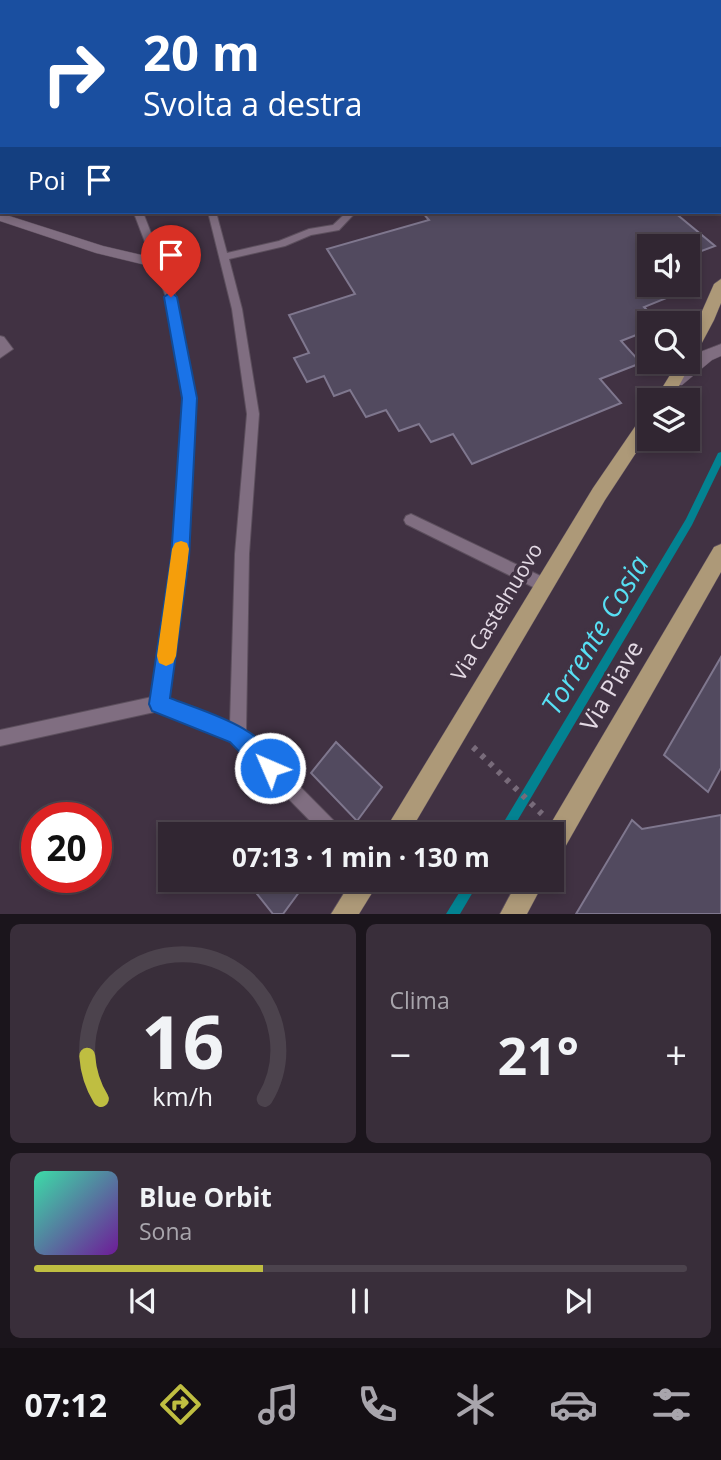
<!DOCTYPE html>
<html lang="it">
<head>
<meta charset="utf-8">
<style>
  :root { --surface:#312632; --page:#392e3a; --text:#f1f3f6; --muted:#a8a5ac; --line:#4c434d; --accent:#bfbe41 }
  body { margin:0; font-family:"Open Sans",sans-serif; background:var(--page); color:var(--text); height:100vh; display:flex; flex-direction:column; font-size:26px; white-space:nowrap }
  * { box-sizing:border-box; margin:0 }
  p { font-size:23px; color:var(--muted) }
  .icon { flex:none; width:38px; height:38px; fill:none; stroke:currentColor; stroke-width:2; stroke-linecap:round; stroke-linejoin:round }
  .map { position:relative; height:914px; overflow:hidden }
  .sheet { display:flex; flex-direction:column; gap:10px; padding:10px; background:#1b151c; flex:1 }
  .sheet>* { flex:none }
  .hud { position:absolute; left:0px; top:0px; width:721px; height:214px; box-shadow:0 4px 10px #0003,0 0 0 2px var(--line); background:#1a4fa0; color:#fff; overflow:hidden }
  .controls { position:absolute; left:637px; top:234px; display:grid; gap:14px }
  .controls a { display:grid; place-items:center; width:63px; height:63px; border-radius:0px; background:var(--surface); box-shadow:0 4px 10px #0003,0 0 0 2px var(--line); font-size:35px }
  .speed { position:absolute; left:21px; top:802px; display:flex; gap:14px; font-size:35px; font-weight:700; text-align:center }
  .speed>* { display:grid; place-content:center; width:91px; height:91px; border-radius:50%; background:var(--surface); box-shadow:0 4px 10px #0003,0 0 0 2px var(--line); line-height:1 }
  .speed .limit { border:10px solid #d22; background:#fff; color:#111 }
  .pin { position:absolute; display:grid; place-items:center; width:60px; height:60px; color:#fff; margin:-72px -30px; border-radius:50% 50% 50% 0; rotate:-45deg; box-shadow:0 0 7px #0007 }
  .pin .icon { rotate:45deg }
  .me { position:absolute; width:77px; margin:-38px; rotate:315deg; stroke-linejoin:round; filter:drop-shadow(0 0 5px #0008) }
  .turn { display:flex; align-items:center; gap:24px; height:147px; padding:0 28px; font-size:32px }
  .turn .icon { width:91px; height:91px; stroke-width:2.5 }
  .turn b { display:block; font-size:49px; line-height:60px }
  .then { display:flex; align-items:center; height:66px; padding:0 28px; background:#0003; gap:14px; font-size:26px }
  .big { font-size:52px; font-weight:700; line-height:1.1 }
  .sheet .tile { flex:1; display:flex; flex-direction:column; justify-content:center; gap:10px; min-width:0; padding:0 24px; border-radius:10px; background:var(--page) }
  .sheet .dial { align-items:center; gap:0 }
  .dial svg { height:182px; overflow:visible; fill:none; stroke:var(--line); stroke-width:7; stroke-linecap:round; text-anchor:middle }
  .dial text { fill:var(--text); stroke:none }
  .song { display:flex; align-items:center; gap:21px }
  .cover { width:84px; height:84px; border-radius:10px; background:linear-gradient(135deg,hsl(160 70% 55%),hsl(280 70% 35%)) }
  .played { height:7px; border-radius:4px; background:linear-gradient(90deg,var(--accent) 35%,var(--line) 35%) }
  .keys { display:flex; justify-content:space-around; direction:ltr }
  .heat { display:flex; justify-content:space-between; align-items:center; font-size:38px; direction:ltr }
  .sheet .tiles { flex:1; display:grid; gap:10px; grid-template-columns:1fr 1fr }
  .tile:last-child { grid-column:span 2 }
  .trip { position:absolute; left:158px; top:822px; width:406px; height:70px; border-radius:0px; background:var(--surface); box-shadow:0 4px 10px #0003,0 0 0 2px var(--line); font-weight:700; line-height:70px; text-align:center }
  .dock { display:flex; height:112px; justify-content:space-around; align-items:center; background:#140f14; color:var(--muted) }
  .dock .icon { width:49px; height:49px }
  .dock .selected { color:var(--accent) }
  .dock b { font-size:32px; color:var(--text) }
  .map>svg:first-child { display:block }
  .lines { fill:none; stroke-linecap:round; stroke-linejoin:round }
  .stream { fill:#038291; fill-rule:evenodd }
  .building { fill:#524a5f; stroke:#7f778e; stroke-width:2 }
  .lane-casing { stroke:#5c4f5d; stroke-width:2 }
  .street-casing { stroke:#5c4f5d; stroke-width:1 }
  .secondary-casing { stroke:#5c4f5d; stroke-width:1 }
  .primary-casing { stroke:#5c4f5d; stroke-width:1 }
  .path-far1 { stroke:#786b7a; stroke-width:3.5; stroke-dasharray:2.5 4.5; stroke-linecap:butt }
  .path { stroke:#786b7a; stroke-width:6; stroke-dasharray:4.5 7; stroke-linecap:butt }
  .lane { fill:#806e81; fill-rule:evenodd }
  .street { fill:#806e81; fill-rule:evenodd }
  .secondary { fill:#806e81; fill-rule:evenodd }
  .primary { fill:#ad9978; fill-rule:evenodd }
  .rail { stroke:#a69aa7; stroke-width:2.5; stroke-dasharray:8 4.5; stroke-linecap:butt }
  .route { fill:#1a73e8; stroke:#114b97; stroke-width:2 }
  .slow { fill:#f59e0b }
  .labels { text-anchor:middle; stroke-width:7; stroke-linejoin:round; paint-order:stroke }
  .street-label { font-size:21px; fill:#e3d9e4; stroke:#413243 }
  .near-street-label { font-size:24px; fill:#e3d9e4; stroke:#413243 }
  .near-water-label { font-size:28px; font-style:italic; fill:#57dff3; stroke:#413243 }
</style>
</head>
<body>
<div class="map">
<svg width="721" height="914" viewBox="0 0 721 914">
  <rect width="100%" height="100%" fill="#413243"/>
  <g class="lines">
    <g class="stream">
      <path d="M721,452v13l-29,60 -183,310h-13l190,-316 32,-66z"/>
      <path d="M467,880h13l-20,34h-14z"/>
    </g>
  </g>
  <g class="building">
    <path d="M422,212h252l41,34 -27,10v-9h-39v38h22l8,8 -35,14 17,17h-12v6l-28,11 20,22 -41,16 21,24 -149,61 -19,-30 -22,8 -12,-18 -20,7 -13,-21 -20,7 -16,-27 -16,6 -10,-20 -17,6 -13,-24 15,-5 -20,-38 66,-21 -28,-45 102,-29z"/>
    <path d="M721,657v111l-13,24 -44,-37z"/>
    <path d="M336,742l46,45 -25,34 -46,-48z"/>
    <path d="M721,815v99h-145l56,-94 10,9z"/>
    <path d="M246,880h62l-25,34h-10z"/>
  </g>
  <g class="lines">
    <defs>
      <g id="lane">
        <path d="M115,0h7l2,2h-8z"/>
        <rect x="0" y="45" width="2" height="5"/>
        <rect x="0" y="138" width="2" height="5"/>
        <path d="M131,212h10l3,3 32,82 19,101 -8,160 -20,141 63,25 5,-170 12,-140 -15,-105 -24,-97h8l11,41 52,-12 30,-12 24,-4 14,-13h9l-17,18 -28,5 -26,11 -56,13 13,50 17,105 -10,140 -3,178 96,97 3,6h-21l-92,-94 -73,-30 -159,35v-16l152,-33 21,-139 10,-160 -17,-101 -31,-81z"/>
        <path d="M0,336l4,1 9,12 -13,9z"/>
        <path d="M411,514l138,66 2,5 -2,5 -5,2 -5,-2 -133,-66 -2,-4 2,-4z"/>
      </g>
      <g id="street">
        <path d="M631,0h8l-9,2z"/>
        <path d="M0,213l103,33 60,14 2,3 -7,5 -62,-15 -96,-32z"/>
        <path d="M721,344v12l-9,4 -30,25h-12l-2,-4 2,-4 30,-25z"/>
      </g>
      <g id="secondary">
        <path d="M503,0h14l1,2h-14z"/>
        <path d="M719,53l2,1v6h-2z"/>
      </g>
      <g id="primary">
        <path d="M721,279v24l-7,17 -43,81h-17l24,-39h10v-19l26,-59z"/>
        <path d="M649,413v20l-44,67 -197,335h-26l211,-347 50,-73z"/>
        <path d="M721,544v28l-161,284 -9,3v-24h-7l170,-288z"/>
        <path d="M352,880h28l-21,34h-28z"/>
        <path d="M518,880h27l-18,34h-27z"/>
      </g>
    </defs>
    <use href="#lane" class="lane-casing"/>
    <use href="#street" class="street-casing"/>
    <use href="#secondary" class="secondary-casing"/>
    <use href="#primary" class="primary-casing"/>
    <path class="path-far1" d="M719,187l2,2"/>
    <path class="path" d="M473,747l69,67"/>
    <use href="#lane" class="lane"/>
    <use href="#street" class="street"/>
    <use href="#secondary" class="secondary"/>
    <use href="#primary" class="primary"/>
    <path class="rail" d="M709,0l7,2"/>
  </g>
  <path class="route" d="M171,292l6,5 20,101 -8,160 -19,140c38,15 94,29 111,70l-3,8 -8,3 -7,-3 -33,-34 -78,-31 -3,-7 22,-146 11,-160 -18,-101z"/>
  <path class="slow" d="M181,541l6,2 2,6 -13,107 -3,7 -7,3 -7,-3 -2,-7 15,-107 3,-6z"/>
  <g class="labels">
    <g class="street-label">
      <text transform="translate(497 612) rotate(-59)" y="7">Via Castelnuovo</text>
    </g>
    <g class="near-street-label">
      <text transform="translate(612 686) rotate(-60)" y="8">Via Piave</text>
    </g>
    <g class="near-water-label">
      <text transform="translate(595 635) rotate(-59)" y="10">Torrente Cosia</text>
    </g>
  </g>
</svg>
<div class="controls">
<a><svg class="icon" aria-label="sound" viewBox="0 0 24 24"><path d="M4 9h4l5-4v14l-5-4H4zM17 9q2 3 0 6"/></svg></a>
<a><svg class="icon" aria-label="search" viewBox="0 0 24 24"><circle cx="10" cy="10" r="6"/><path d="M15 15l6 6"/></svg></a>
<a><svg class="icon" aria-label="layers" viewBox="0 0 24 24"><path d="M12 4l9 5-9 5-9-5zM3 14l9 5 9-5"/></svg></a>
</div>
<div class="speed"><div class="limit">20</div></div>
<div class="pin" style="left:171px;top:297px;background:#d93025"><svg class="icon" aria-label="arrive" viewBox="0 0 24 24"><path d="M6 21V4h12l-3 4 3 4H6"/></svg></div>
<svg class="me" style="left:270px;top:768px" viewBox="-20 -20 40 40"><circle r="17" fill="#1a73e8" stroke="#fff" stroke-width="3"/><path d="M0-11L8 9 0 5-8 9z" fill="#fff"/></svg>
<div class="trip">07:13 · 1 min · 130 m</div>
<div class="hud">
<div class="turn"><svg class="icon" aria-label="right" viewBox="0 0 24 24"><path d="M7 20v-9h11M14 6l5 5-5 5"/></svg><div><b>20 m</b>Svolta a destra</div></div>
<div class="then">Poi<svg class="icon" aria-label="arrive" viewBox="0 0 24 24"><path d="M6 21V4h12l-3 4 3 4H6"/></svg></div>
</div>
</div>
<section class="sheet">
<div class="tiles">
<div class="tile dial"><svg viewBox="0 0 100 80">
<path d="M14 69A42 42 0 1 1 86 69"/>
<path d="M14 69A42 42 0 0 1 8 50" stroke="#bfbe41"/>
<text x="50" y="56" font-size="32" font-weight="700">16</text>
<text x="50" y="72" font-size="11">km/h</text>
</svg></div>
<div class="tile"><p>Clima</p>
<div class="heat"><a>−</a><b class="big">21°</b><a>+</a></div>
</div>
<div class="tile">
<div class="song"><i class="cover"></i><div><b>Blue Orbit</b><p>Sona</p></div></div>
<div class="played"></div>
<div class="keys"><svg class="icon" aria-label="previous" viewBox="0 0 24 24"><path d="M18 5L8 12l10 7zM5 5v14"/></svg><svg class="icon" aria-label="pause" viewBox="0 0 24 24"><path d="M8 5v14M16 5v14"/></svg><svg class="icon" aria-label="next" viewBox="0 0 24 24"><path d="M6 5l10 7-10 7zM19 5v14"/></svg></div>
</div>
</div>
</section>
<nav class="dock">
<b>07:12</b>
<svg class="icon selected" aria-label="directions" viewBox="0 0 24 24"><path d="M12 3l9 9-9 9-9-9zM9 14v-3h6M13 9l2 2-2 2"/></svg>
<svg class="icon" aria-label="music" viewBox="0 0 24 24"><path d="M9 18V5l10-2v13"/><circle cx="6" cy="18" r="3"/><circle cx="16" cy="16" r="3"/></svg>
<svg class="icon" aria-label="phone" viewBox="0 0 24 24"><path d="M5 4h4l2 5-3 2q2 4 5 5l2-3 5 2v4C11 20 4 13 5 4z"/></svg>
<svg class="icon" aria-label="climate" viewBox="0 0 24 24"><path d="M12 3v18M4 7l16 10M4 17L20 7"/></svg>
<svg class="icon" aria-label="car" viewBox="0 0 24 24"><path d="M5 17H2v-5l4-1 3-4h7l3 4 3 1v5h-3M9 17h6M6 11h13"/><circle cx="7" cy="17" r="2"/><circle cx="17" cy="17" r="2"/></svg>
<svg class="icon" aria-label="filters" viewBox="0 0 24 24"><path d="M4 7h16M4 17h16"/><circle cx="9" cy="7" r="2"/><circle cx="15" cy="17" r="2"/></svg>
</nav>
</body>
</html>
